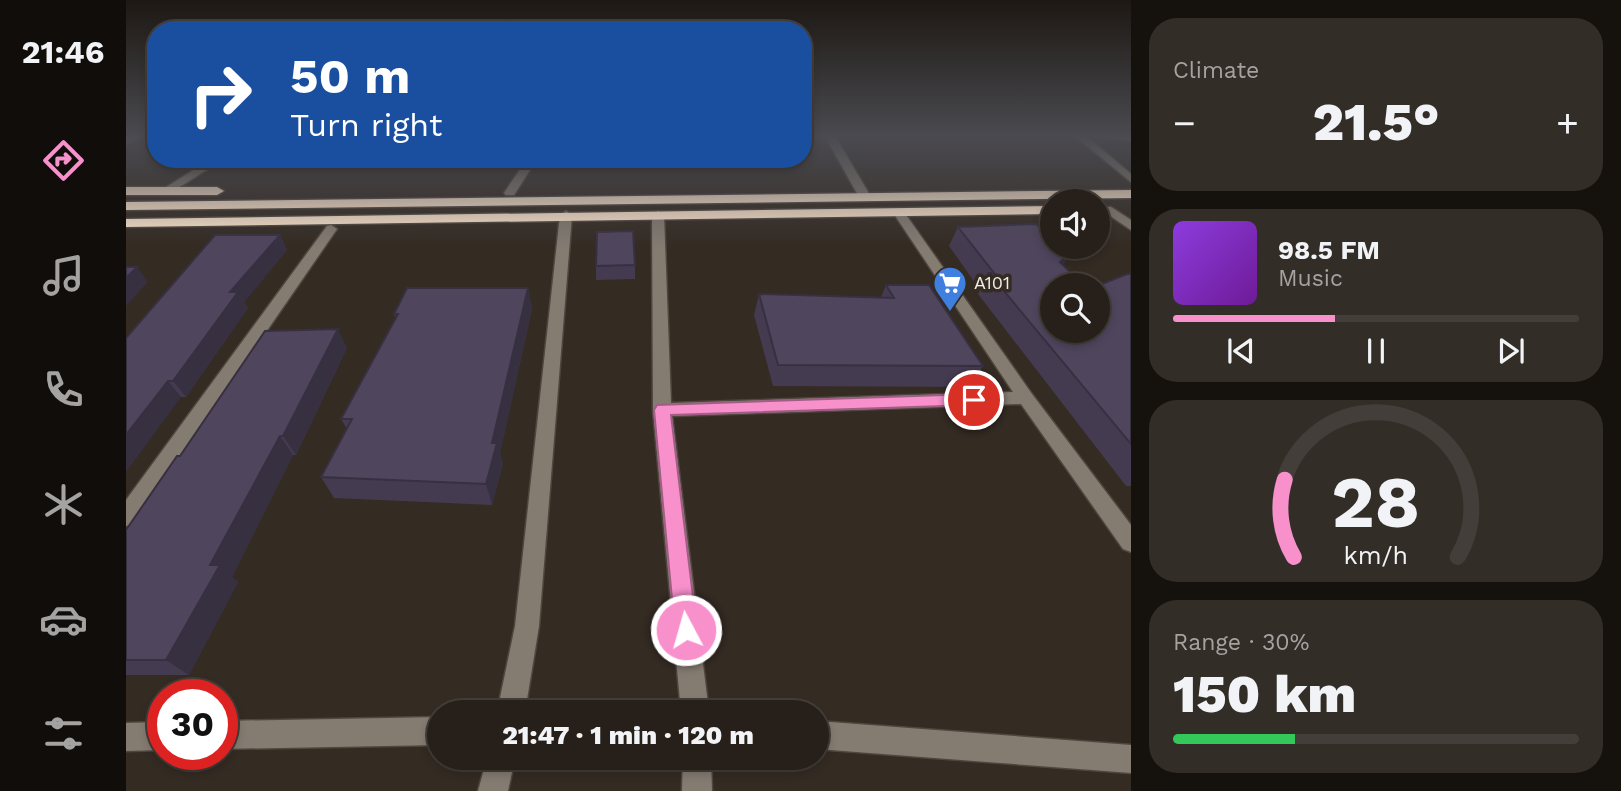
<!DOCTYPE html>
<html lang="en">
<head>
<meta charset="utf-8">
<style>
  :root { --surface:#27201a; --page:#332d27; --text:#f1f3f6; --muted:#a4a3a2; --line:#433e39; --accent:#f890cc }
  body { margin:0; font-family:"Work Sans",sans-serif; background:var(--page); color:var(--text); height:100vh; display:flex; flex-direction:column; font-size:26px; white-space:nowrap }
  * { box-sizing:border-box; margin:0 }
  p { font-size:23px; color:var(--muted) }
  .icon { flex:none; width:38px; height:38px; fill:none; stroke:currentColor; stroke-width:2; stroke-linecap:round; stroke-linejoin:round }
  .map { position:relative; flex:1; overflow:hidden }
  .side { display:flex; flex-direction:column; gap:18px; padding:18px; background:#15120e; width:490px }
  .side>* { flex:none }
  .banner { position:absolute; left:21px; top:21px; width:665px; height:147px; border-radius:28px; box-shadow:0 4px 10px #0003,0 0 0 2px var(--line); background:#1a4fa0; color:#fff; overflow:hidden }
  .buttons { position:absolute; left:914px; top:189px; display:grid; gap:14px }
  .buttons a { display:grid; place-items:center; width:70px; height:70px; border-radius:50%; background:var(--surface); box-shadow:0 4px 10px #0003,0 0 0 2px var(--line); font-size:35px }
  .speed { position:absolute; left:21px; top:679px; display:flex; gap:14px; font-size:35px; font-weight:700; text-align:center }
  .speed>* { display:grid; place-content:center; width:91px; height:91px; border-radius:50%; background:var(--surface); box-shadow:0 4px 10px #0003,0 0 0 2px var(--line); line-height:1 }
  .speed .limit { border:10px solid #d22; background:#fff; color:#111 }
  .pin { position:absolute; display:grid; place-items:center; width:60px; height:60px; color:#fff; margin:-30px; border:4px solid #fff; border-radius:50%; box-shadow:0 2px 7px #0007 }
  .me { position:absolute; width:77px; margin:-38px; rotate:354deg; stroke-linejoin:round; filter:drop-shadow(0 0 5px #0008) }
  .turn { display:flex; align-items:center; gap:24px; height:147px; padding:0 28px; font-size:32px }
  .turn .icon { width:91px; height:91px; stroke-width:2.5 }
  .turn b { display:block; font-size:49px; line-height:60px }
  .big { font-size:52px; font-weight:800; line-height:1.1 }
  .side .widget { flex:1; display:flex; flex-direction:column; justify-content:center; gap:10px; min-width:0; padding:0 24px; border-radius:28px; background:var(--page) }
  .side .dial { align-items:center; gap:0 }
  .dial svg { height:182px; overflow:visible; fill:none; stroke:var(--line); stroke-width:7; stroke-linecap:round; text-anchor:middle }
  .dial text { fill:var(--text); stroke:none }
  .song { display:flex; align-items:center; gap:21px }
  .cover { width:84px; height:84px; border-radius:10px; background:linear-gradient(135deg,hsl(270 70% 55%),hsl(280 70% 35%)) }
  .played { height:7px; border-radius:4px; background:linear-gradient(90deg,var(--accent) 40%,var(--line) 40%) }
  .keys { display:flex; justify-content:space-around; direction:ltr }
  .heat { display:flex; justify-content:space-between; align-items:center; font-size:38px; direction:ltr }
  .charge { height:10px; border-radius:5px; background:linear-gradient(90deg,#34c759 30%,var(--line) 0) }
  .trip { position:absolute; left:301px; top:700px; width:402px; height:70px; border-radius:35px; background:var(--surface); box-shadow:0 4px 10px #0003,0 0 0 2px var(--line); font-weight:800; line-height:70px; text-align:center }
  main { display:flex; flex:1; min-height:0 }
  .menu { display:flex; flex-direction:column; width:126px; justify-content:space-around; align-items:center; background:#100d0a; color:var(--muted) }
  .menu .icon { width:49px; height:49px }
  .menu .active { color:var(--accent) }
  .menu b { font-size:32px; color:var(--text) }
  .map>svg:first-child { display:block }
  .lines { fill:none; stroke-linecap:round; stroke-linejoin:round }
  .minor-casing { stroke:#4f463e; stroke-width:3 }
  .highway-casing { stroke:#4f463e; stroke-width:3 }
  .minor { fill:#847b71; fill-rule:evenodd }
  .highway { fill:#ffe8cf; fill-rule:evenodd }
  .wall { fill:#443b50 }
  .shaded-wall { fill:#373041 }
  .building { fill:#4f455d; stroke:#373041; stroke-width:2 }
  .route { fill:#f890cc; stroke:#a15e85; stroke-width:2 }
  .labels { text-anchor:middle; stroke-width:7; stroke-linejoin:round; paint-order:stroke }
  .far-poi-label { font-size:18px; fill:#f2ece6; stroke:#342b23; text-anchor:start }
</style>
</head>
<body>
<main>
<nav class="menu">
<b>21:46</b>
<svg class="icon active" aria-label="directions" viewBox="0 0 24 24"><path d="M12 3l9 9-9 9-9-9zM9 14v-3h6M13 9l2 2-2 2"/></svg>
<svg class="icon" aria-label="music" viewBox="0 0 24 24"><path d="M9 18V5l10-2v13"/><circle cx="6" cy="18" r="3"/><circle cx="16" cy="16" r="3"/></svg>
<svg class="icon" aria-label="phone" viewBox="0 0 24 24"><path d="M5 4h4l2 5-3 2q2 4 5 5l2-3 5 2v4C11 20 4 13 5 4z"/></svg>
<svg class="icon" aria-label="climate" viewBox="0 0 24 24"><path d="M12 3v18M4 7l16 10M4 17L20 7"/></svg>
<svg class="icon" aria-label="car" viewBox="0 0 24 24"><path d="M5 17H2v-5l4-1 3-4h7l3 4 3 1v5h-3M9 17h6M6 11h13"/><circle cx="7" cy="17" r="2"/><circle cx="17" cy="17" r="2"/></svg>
<svg class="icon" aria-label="filters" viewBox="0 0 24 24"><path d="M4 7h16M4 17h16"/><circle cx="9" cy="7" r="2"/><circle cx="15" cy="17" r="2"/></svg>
</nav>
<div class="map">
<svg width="1005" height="791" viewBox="0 0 1005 791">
  <rect width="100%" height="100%" fill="#342b23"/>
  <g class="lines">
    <defs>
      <g id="minor">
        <path d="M3,136h13l-16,8v-7z"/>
        <path d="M699,136h10l36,61 -2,2 -10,-2z"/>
        <path d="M949,136h11l45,38v8z"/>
        <path d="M974,136h31v5z"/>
        <path d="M85,159h13l-54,34 -10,-2z"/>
        <path d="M401,159h10l-23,36h-8l-2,-2z"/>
        <path d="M977,207h8l20,13v10l-28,-19z"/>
        <path d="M440,211l6,4 -33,411 -14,86h-28l18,-86 45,-411z"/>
        <path d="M532,211l6,4 7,188 342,-11 -119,-178 10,-2 128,182 99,131v27l-8,-3 -102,-145 -349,12 37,296h-28l-28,-302 -1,-195z"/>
        <path d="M205,225l6,4 -203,295 -8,2v-26l201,-274z"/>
        <path d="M313,717v28l-217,4v-28z"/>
        <path d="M691,721l314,24v28l-314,-24z"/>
        <path d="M37,722v28l-37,1v-28z"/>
        <path d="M361,758h28l-7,33h-30z"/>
        <path d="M557,758h28l1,33h-30z"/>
      </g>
      <g id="highway">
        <path d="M0,187h91l7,4 -7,4h-91z"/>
        <path d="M1005,190v8l-1005,12v-8z"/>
        <path d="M926,206v8l-926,13v-8z"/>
      </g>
    </defs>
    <use href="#minor" class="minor-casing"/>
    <use href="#highway" class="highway-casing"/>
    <use href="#minor" class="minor"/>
    <use href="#highway" class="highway"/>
  </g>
  <g class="wall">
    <path d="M832,227l112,26 -7,12 -11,66 79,-57v212h-5l-148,-192 2,-4 -31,-44z"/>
    <path d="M154,235l7,15 -43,52 4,6 -62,89h-5l-55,-59z"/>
    <path d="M509,265v14l-39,1v-14z"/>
    <path d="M760,285l97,81 -13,21 -197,-1 -19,-71 5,-21 122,3z"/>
    <path d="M402,288l4,21 -32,144 3,11 -11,41 -158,-7 -13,-21 26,-48 -6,-10 55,-101 -2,-4z"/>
    <path d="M221,348l-51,107h-3l-61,122 6,5 -49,93h-63v-145l54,-74z"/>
  </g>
  <g class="shaded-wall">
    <path d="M154,235l7,15 -43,52 4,6 -62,89 -13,-16 57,-89z"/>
    <path d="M944,253l-12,20 2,-11z"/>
    <path d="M11,267l11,15 -22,24v-28z"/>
    <path d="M402,288l4,21 -32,144 3,11 -11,41 -6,-21 6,-41z"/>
    <path d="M212,329l9,19 -51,107 -13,-19z"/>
    <path d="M42,381l13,16 -55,75v-37z"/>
    <path d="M154,436l13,19 -61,122 6,5 -49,93 -23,-15 44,-95z"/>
  </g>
  <g class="building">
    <path d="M910,224l16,13v10h12l6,6 -10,9 23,23h-31v46h45v-45l30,-12h4v170l-142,-171h5l-36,-46z"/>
    <path d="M507,231l2,34 -39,1 1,-34z"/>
    <path d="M89,235h65l-50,57h8l-65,89h-5l-42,54v-97z"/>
    <path d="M0,267h11l-11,11z"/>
    <path d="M760,285h43l54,81 -205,-1 -19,-71 135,4z"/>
    <path d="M281,288h121l-36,155h5l-11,41 -165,-7 31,-58h-11l57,-105h-4z"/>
    <path d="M212,329l-55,107h-3l-70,129h10l-54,95h-40v-130l51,-74h3l85,-125z"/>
  </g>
  <linearGradient id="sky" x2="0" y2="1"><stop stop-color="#1d1813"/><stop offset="0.55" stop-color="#4a4a50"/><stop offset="1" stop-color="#4a4a50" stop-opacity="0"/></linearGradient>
  <rect width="1005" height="247" fill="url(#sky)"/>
  <path class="route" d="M848,394l8,6 -8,5 -303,10 26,215 -3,8 -8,3 -8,-3 -3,-8 -21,-220 3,-5z"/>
  <defs>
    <symbol id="supermarket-pin" viewBox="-11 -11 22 30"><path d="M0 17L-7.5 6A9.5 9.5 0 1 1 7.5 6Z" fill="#3f7fe0" stroke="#342b23"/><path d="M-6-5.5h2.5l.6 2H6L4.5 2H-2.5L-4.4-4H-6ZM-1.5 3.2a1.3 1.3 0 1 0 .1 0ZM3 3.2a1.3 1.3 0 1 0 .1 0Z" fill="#fff"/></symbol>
  </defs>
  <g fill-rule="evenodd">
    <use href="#supermarket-pin" x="805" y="264" width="38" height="52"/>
  </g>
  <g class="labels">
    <g class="far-poi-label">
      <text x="848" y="289">A101</text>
    </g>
  </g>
</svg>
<div class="buttons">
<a><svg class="icon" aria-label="sound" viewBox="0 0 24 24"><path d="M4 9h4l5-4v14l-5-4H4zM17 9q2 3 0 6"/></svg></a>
<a><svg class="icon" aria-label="search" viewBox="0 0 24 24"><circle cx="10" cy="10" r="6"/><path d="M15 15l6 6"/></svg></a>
</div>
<div class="speed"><div class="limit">30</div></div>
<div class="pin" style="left:848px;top:400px;background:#d93025"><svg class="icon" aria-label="arrive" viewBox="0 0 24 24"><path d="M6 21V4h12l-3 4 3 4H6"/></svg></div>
<svg class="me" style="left:560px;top:630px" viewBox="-20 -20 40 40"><circle r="17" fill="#f890cc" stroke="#fff" stroke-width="3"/><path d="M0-11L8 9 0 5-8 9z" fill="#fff"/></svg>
<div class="trip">21:47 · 1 min · 120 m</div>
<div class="banner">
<div class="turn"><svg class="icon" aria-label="right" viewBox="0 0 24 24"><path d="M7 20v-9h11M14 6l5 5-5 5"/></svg><div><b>50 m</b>Turn right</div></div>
</div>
</div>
<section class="side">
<div class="widget"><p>Climate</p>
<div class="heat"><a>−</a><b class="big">21.5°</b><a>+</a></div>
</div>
<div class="widget">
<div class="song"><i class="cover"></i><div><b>98.5 FM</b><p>Music</p></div></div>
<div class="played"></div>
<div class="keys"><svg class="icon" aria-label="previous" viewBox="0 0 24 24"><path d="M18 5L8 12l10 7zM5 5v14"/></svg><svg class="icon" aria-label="pause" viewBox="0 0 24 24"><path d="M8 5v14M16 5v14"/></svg><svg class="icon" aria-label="next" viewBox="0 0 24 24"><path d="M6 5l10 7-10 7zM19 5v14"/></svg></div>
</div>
<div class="widget dial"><svg viewBox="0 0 100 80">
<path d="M14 69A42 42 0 1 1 86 69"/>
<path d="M14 69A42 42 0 0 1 10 35" stroke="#f890cc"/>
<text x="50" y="56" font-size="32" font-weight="700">28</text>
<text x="50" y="72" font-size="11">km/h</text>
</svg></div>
<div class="widget"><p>Range · 30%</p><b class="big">150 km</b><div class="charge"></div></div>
</section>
</main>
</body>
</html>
